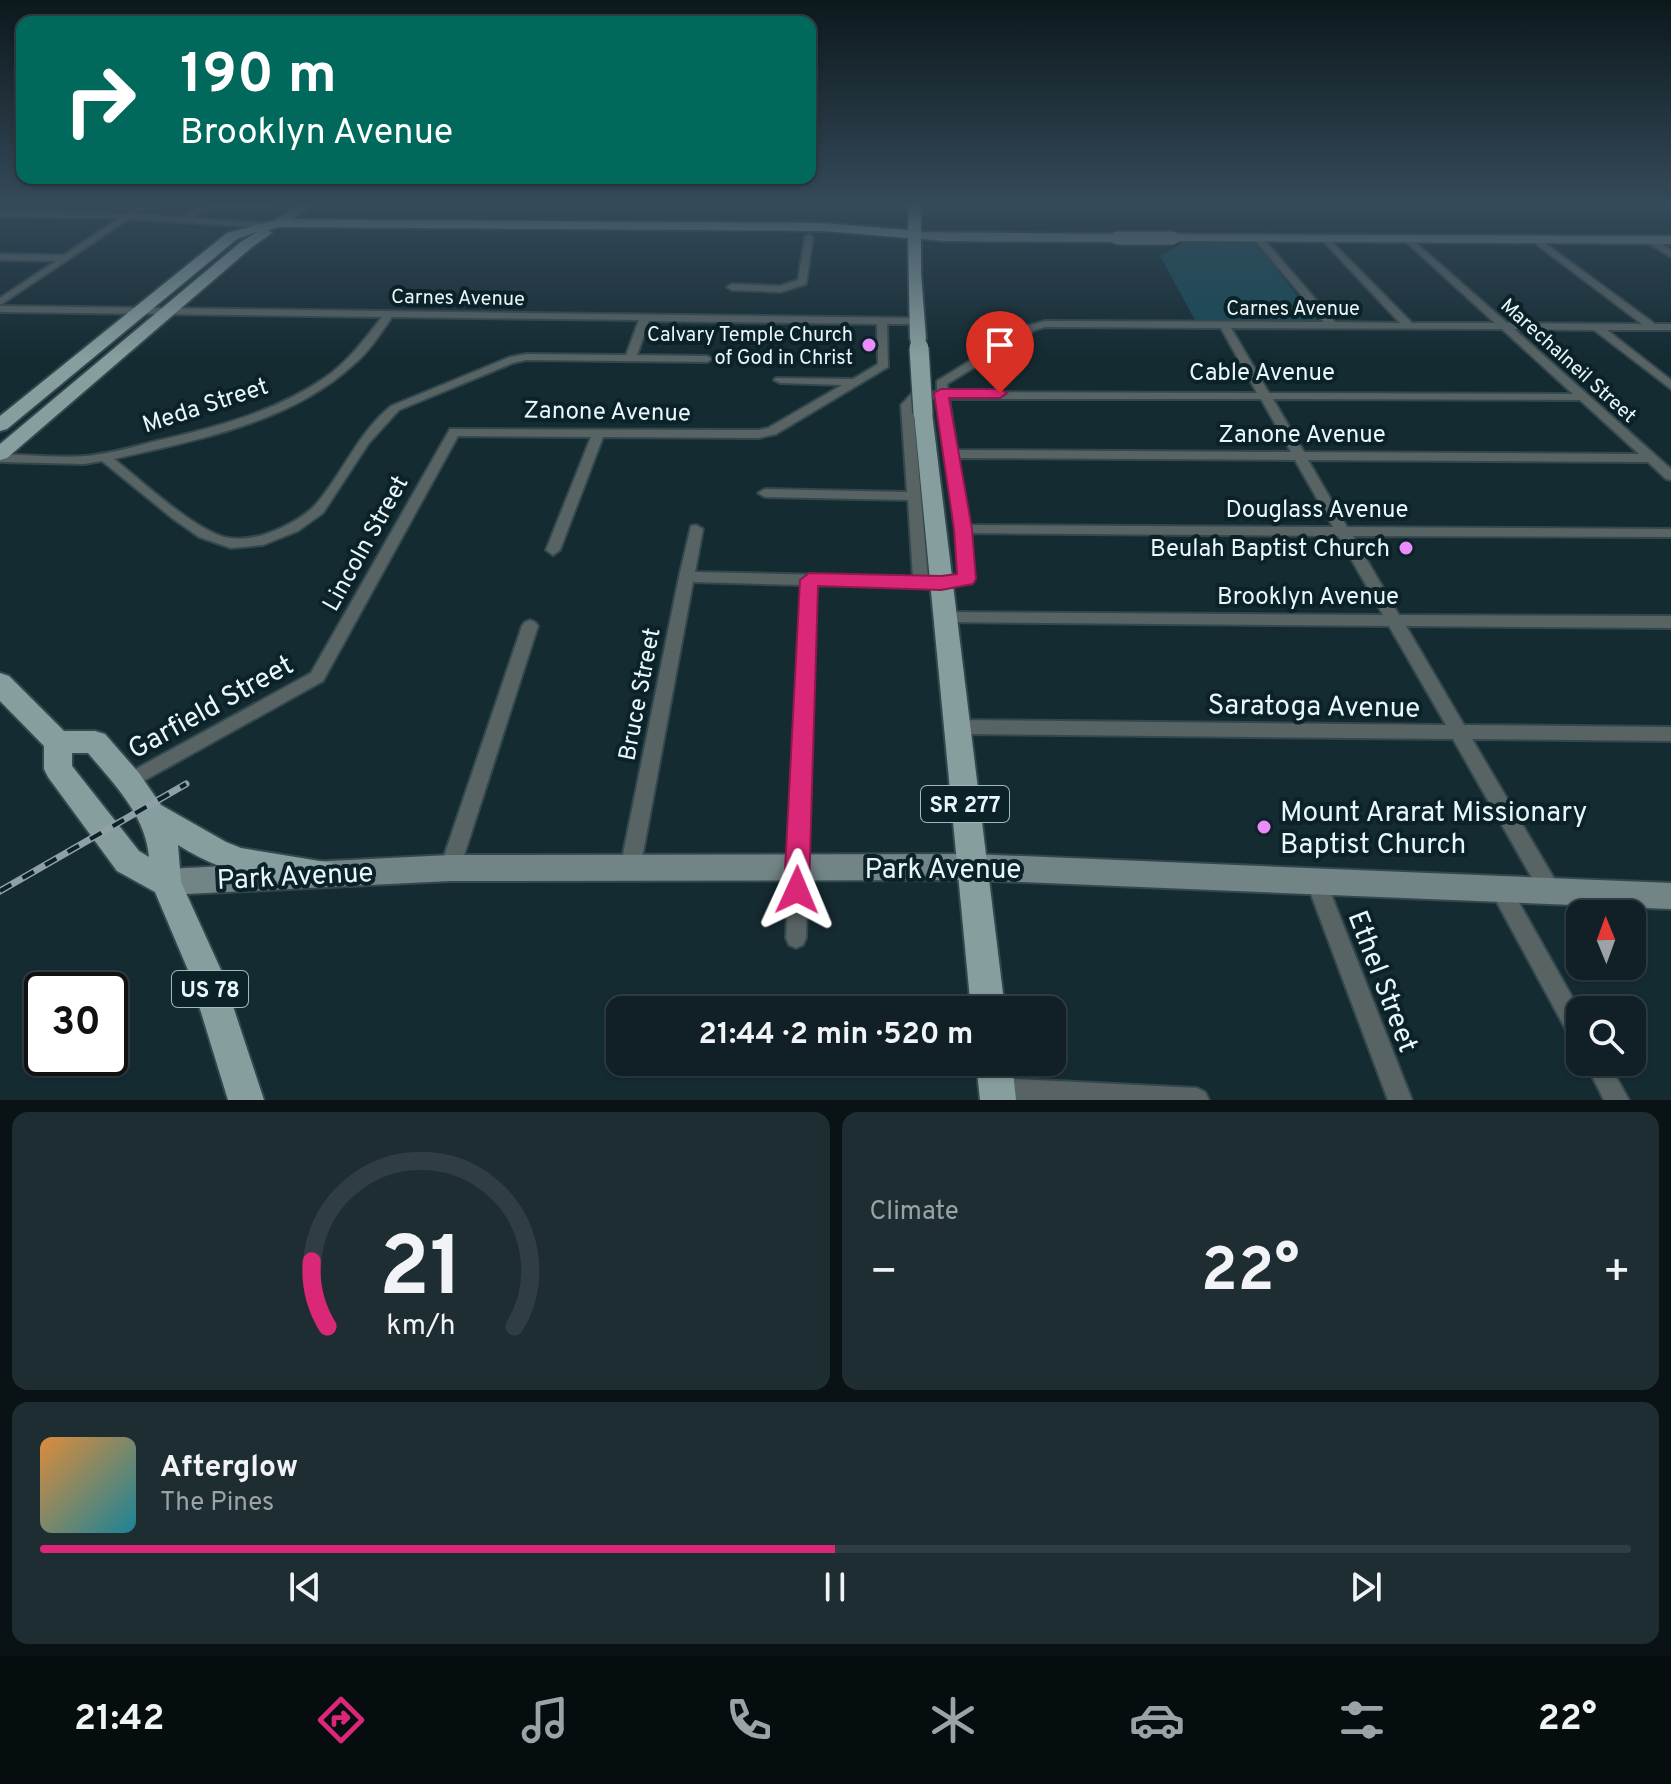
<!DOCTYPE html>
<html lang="en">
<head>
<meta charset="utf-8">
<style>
  :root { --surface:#102026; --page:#1e2d32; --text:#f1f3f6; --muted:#9ca3a7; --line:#303e43; --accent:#db2777 }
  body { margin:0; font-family:Overpass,sans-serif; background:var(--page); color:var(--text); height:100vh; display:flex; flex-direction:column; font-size:30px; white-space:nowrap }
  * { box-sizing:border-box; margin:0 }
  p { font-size:26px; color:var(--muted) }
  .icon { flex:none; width:44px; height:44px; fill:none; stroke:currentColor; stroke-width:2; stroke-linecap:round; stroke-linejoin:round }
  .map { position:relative; height:1100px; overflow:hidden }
  .drawer { display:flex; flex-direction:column; gap:12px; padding:12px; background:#091215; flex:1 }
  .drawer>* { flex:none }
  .hud { position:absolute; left:16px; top:16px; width:800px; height:168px; border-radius:16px; box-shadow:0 2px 6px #0004,0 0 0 2px var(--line); background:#00695c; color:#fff; overflow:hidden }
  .needle { width:52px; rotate:359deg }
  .buttons { position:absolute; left:1566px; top:900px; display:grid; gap:16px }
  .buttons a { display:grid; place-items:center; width:80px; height:80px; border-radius:16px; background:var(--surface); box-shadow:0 2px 6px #0004,0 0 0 2px var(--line); font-size:40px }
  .speed { position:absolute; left:24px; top:972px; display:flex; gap:16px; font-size:40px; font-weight:700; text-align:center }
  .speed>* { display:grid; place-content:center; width:104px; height:104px; border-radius:50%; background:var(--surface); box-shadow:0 2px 6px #0004,0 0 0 2px var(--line); line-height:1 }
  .speed .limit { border:4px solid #111; border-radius:12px; background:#fff; color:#111 }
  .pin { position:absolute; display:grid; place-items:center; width:68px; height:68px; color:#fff; margin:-82px -34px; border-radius:50% 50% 50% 0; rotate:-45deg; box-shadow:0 0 8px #0007 }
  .pin .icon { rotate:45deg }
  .me { position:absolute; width:88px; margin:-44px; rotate:1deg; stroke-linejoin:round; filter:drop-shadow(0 0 6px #0008) }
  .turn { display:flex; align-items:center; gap:28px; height:168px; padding:0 32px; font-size:36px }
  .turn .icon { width:104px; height:104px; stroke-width:2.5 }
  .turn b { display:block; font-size:56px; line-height:68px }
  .big { font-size:60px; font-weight:700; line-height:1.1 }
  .drawer .card { flex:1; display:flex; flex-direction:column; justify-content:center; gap:12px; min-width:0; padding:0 28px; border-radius:16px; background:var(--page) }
  .drawer .dial { align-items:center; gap:0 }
  .dial svg { height:208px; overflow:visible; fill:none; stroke:var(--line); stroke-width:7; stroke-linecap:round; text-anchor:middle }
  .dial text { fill:var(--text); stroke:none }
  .song { display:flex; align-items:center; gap:24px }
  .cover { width:96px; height:96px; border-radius:12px; background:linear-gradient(135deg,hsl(30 70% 55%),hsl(190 70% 35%)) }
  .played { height:8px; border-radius:4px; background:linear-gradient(90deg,var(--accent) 50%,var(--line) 50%) }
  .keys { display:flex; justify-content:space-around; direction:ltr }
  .heat { display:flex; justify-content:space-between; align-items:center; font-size:44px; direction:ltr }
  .drawer .tiles { flex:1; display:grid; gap:12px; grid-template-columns:1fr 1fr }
  .card:last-child { grid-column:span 2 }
  .trip { position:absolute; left:606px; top:996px; width:460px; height:80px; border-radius:16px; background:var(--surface); box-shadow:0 2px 6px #0004,0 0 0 2px var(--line); font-weight:700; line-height:80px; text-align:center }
  .dock { display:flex; height:128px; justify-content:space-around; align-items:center; background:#060d0f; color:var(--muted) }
  .dock .icon { width:56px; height:56px }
  .dock .current { color:var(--accent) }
  .dock b { font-size:36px; color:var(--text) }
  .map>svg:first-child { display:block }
  .green { fill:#164a57 }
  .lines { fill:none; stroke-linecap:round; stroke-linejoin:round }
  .street-casing { stroke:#33484e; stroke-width:4 }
  .secondary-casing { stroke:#33484e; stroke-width:4 }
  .primary-casing { stroke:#33484e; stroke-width:4 }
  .street { fill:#586363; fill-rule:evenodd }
  .secondary { fill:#728485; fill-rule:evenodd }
  .primary { fill:#879e9e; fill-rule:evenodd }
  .rail-casing { stroke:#8fa0a6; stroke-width:7 }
  .rail { stroke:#0b2228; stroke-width:4; stroke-dasharray:13; stroke-linecap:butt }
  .secondary-bridge-casing { stroke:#33484e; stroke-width:16; stroke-linecap:butt }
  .primary-bridge-far1-casing { stroke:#33484e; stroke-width:18; stroke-linecap:butt }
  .primary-bridge-casing { stroke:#33484e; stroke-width:22; stroke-linecap:butt }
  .secondary-bridge { stroke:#728485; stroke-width:13 }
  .primary-bridge-far1 { stroke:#879e9e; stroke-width:15 }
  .primary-bridge { stroke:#879e9e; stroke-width:19 }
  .route { fill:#db2777; stroke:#8e194d; stroke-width:2 }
  .poi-dot { fill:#e98dfd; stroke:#0b2228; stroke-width:3 }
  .labels { text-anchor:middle; stroke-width:8; stroke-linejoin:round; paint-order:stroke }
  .far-street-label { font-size:20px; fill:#e9f7fb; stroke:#0b2228 }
  .far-poi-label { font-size:20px; fill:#e9f7fb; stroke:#0b2228; text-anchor:end }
  .shield { fill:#0b2228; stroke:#a6b7bc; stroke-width:2 }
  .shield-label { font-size:22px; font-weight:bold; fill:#e9f7fb }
  .street-label { font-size:24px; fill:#e9f7fb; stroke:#0b2228 }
  .poi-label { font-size:24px; fill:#e9f7fb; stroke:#0b2228; text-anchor:end }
  .near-street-label { font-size:28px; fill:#e9f7fb; stroke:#0b2228 }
  .near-poi-label { font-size:28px; fill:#e9f7fb; stroke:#0b2228; text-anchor:start }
</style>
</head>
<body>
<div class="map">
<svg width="1671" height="1100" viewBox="0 0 1671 1100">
  <rect width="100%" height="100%" fill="#152b32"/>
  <path class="green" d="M1188,240l66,1 63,79h-122l-35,-64z"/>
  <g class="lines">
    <defs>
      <g id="street">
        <path d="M143,204l4,2 -11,8 45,3 23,-12h67l4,2 -4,2h-65l-14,9 80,5 1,2 -4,3 -140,-9 -129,86v-7l56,-37 -56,-1v-6l64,1 55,-37 -119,-1v-6l126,3z"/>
        <path d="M809,234l4,3 -7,47 -25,8 -49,-2 -5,-3 5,-3 48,2 18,-6 7,-43z"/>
        <path d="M1254,235h6l75,87 65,1 -78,-83v-4l3,-1 87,88h83l-91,-83v-4l3,-1 100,88 135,1 -110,-83 -1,-2 4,-3 120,88h16v6h-64l64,50v9l-77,-59 -80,-1 157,140v11l-5,-1 -18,-17 -340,-2 39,67 324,2v8l-318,-1 46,79 272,1v12l-265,-2 58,99 207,2v14l-199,-2 86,146 3,7 -3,7 -7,2 -7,-2 -91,-160 -496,-5 -6,-2 -2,-5 2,-5 6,-2 489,5 -57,-99 -444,-4 -5,-1 -3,-4 3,-4 5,-1 438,3 -45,-79 -368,-3 3,46 -2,4 -30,5 -125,-3 -10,353 -3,7 -7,3 -7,-3 -3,-7 16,-353 -109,-3 -53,287 -3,6 -7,3 -7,-3 -3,-6 59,-292 12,-51 5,-1 7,4 -8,43 218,5 -5,-77 -143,-3 -7,-4 7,-4 142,3 -6,-87 11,-12 25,-1v-11l90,-55 18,-5 279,1 -70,-83zM1045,327l176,1 36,65 -309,-1 -1,-8 88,-54zM1231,328l271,1 71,65 -304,-1zM919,398h19l18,131 3,46 -31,3 -15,-172zM949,399h312l30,53 -334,-2zM1273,399l307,1 59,54 -335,-2zM958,458l337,2 38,67 -364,-2z"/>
        <path d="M1646,238h6l19,12v7l-25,-15z"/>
        <path d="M0,306l916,12 5,3 -5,3h-29l1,43 -112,67 -17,4 -156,-1 -43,113 -7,5 -7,-5 45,-113 -133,-1 -135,245 -194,108 -6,-3 -3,-5 3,-5 188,-103 139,-244 309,1 9,-2 74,-43 -62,-2 -6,-3 2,-2 77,1 25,-15 -1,-40 -228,-3 -12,34 70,1 5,3 -5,3 -181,-2 -13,3 -114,47 -30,33 -46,70 -25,18 -35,14 -32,3 -32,-11 -27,-19 -70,-57 -18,3 -84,-2v-8c28,1 58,4 86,2 22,-2 44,-8 66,-14 58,-13 121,-29 171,-63 24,-16 41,-39 59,-62l-382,-5zM392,317l247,3 -13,35 -100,-1 -16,3 -119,49c-33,27 -47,65 -74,97 -9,11 -22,18 -34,24 -17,8 -35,14 -54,11 -32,-5 -88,-58 -115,-79 82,-19 176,-36 239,-94 16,-13 27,-31 39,-48z"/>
        <path d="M530,620l5,2 3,4 -78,242 -3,6 -7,3 -7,-3 -3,-6 82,-242 3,-4z"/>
        <path d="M1316,872l7,3 3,6 86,219h-24l-82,-219 3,-6z"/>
        <path d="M1501,881l7,2 72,128v33l-8,-3 -78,-144 -3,-7 3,-7z"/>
        <path d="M1585,1062h23l21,38h-25z"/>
        <path d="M998,1078l199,10 8,4 4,8h-215l-4,-2 -4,-8 4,-8z"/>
      </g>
      <g id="secondary">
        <path d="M301,204h13l-31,22h-8v-6z"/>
        <path d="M912,232l205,2 6,4 -6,4 -175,-1 -30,-3z"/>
        <path d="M1173,234l498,2v8l-502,-3 -2,-3z"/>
        <path d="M971,854l700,29v26l-700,-29 -521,1 -284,14 -10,-4 -4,-9 4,-9 10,-4 284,-14z"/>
      </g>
      <g id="primary">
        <path d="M909,204h12v69l5,66 -8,5 -8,-5 -2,-101 -85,-7 -544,-4 -11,3 4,3 -20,14 -245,211 -7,2v-16l242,-203 15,-9 -20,7 -230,190 -7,2v-15l227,-183 52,-14 544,4 85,7z"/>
        <path d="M923,407l9,6 73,597h-34l-57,-597z"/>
        <path d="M0,673l9,3 55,55h31l10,3 34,39 22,32 65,37 15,6 91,15 4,10 -4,10 -11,4c-59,-8 -91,-10 -143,-42l3,37 40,88 43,130h-36l-40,-130 -33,-78 -38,-21 -69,-94 -4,-8v-23l-44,-45zM72,753h16c26,31 58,63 61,104l-10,-6 -67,-85z"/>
        <path d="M976,1062h36l4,38h-36z"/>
      </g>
    </defs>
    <use href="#street" class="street-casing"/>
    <use href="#secondary" class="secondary-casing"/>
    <use href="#primary" class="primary-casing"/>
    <use href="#street" class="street"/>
    <use href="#secondary" class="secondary"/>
    <use href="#primary" class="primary"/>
    <defs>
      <path id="rail" d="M0,891l186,-107"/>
    </defs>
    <use href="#rail" class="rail-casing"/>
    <use href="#rail" class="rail"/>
    <defs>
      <path id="secondary-bridge" d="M1117,238h56"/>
      <path id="primary-bridge-far1" d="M918,339l1,11"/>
      <path id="primary-bridge" d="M919,348l4,65"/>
    </defs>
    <use href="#secondary-bridge" class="secondary-bridge-casing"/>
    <use href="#primary-bridge-far1" class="primary-bridge-far1-casing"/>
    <use href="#primary-bridge" class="primary-bridge-casing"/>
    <use href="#secondary-bridge" class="secondary-bridge"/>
    <use href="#primary-bridge-far1" class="primary-bridge-far1"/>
    <use href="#primary-bridge" class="primary-bridge"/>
  </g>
  <linearGradient id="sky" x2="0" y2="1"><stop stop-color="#0c181c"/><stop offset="0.57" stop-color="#354a5a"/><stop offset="1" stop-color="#354a5a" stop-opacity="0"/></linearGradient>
  <rect width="1671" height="358" fill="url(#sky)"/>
  <path class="route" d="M941,389h59l7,4 -7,5h-51l23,131 4,50 -3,5 -32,6 -123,-4 -9,304 -3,9 -9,3 -9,-3 -4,-9 16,-310 9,-7 132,3 16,-2 -3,-45 -20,-136z"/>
  <g class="poi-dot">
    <circle cx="869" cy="345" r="8"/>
    <circle cx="1406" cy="548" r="8"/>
    <circle cx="1264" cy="827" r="8"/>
  </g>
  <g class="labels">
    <g class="far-street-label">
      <text transform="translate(458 297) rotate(1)" y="7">Carnes Avenue</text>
      <text x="1293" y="315">Carnes Avenue</text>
      <text transform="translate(1569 360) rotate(42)" y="7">Marechalneil Street</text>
    </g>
    <g class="far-poi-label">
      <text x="853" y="341">Calvary Temple Church<tspan x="853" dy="23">of God in Christ</tspan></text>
    </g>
    <g class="shield">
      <rect x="921" y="786" width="88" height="36" rx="6"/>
      <rect x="172" y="971" width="76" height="36" rx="6"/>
    </g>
    <g class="shield-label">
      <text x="965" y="812">SR 277</text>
      <text x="210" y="997">US 78</text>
    </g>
    <g class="street-label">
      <text x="1262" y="380">Cable Avenue</text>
      <text transform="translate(205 405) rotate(-18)" y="8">Meda Street</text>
      <text transform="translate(607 411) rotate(1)" y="8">Zanone Avenue</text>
      <text x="1302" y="442">Zanone Avenue</text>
      <text x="1317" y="517">Douglass Avenue</text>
      <text transform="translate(365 543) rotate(-61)" y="8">Lincoln Street</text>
      <text x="1308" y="604">Brooklyn Avenue</text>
      <text transform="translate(639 694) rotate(-79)" y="8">Bruce Street</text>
    </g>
    <g class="poi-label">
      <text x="1390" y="556">Beulah Baptist Church</text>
    </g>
    <g class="near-street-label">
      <text transform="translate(1314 705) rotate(1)" y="10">Saratoga Avenue</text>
      <text transform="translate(210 706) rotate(-29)" y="10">Garfield Street</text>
      <text x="943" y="878">Park Avenue</text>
      <text transform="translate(295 875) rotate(-3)" y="10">Park Avenue</text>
      <text transform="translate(1384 981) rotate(69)" y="10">Ethel Street</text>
    </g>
    <g class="near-poi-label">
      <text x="1280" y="821">Mount Ararat Missionary<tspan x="1280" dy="32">Baptist Church</tspan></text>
    </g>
  </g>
</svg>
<div class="buttons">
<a><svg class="needle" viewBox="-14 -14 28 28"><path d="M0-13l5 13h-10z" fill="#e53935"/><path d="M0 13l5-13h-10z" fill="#9ca3a7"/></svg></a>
<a><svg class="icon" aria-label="search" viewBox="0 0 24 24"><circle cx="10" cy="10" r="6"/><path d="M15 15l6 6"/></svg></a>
</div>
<div class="speed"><div class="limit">30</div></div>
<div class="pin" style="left:1000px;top:393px;background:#d93025"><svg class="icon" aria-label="arrive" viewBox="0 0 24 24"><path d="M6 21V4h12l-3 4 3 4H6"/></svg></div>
<svg class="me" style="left:797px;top:890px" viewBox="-20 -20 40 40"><path d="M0-17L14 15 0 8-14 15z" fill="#db2777" stroke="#fff" stroke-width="4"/></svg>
<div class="trip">21:44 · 2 min · 520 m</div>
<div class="hud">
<div class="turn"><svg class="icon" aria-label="right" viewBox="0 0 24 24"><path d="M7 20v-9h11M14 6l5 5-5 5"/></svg><div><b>190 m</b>Brooklyn Avenue</div></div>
</div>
</div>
<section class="drawer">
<div class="tiles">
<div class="card dial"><svg viewBox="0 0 100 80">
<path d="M14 69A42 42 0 1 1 86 69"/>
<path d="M14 69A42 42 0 0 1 8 44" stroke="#db2777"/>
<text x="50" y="56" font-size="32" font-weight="700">21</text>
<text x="50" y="72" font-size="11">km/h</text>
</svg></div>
<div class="card"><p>Climate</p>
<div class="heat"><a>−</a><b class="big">22°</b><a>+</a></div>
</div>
<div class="card">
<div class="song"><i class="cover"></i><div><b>Afterglow</b><p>The Pines</p></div></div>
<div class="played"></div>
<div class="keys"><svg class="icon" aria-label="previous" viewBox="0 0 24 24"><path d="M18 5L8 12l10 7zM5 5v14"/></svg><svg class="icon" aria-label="pause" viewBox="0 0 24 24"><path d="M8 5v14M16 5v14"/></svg><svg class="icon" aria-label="next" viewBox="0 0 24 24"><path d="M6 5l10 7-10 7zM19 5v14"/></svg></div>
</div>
</div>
</section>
<nav class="dock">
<b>21:42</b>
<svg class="icon current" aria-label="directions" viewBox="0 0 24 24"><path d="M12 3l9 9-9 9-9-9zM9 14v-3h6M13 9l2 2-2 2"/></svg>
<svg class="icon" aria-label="music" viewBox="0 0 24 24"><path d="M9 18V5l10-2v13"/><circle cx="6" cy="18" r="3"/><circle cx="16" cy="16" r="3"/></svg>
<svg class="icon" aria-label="phone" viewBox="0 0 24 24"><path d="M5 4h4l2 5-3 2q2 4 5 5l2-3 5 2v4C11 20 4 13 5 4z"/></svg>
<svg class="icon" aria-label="climate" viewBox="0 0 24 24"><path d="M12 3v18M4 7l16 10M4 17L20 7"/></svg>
<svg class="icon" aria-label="car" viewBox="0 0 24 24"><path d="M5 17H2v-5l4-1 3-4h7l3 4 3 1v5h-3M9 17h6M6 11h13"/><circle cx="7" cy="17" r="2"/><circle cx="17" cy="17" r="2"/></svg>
<svg class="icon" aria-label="filters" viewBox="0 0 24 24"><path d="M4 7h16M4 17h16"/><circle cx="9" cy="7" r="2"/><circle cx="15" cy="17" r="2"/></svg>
<b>22°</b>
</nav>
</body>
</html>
